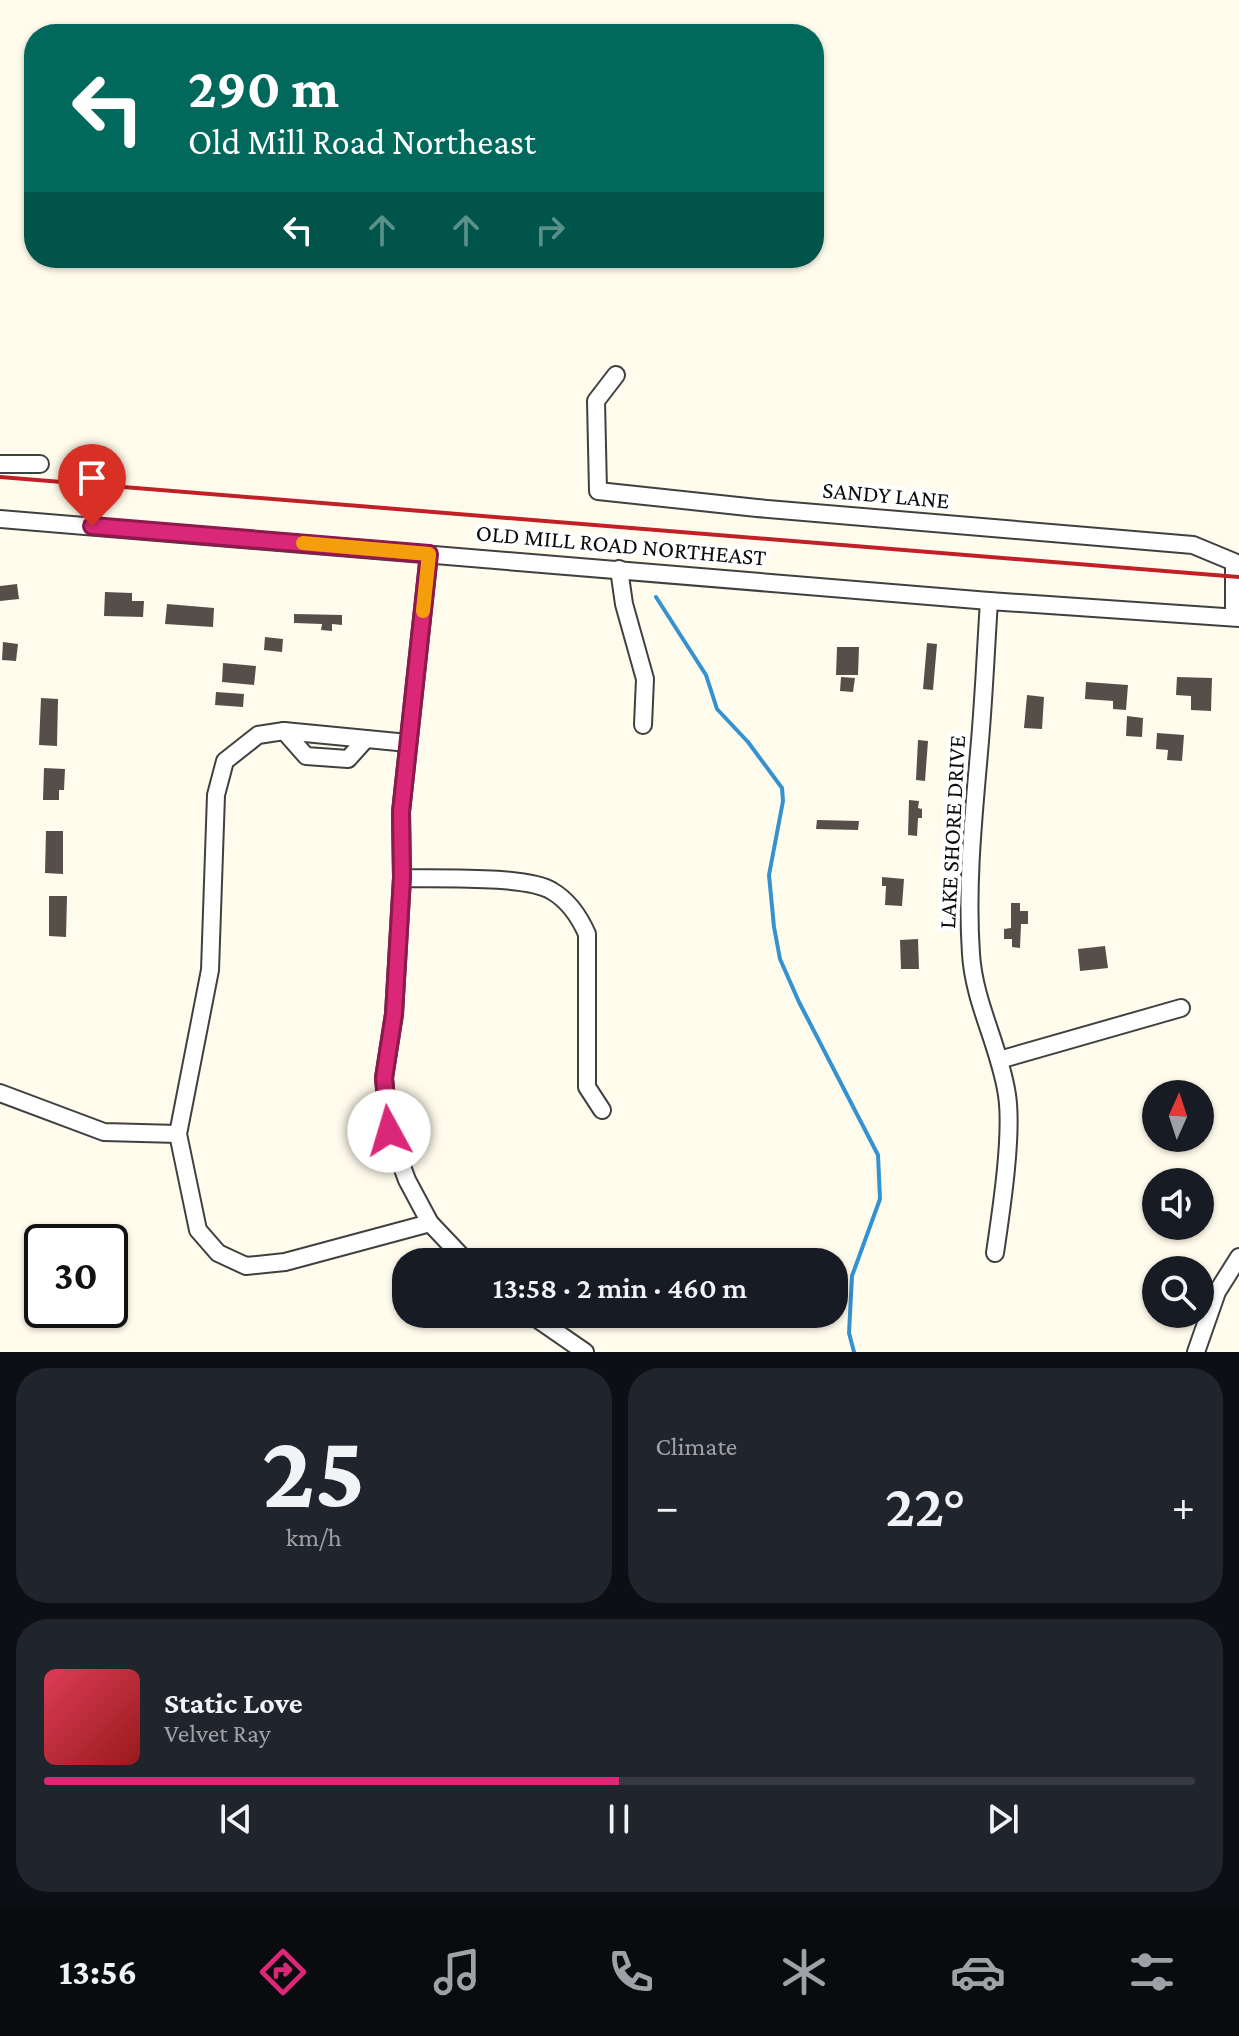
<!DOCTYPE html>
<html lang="en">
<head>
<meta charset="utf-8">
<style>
  :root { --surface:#171b24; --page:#20242c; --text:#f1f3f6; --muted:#9ea1a6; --line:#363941; --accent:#db2777 }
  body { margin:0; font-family:"Crimson Pro",serif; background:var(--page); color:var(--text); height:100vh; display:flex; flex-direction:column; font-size:30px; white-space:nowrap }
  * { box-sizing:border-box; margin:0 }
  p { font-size:26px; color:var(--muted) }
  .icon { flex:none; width:44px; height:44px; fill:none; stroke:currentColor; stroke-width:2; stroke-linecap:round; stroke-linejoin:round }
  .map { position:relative; height:1352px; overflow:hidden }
  .drawer { display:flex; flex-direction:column; gap:16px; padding:16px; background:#0d0f14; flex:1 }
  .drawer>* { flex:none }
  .banner { position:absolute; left:24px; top:24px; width:800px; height:244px; border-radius:32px; box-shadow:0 2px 6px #0004; background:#00695c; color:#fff; overflow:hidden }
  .needle { width:52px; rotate:3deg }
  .controls { position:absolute; left:1142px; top:1080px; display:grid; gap:16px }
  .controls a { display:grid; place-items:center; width:72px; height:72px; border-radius:50%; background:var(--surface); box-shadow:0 2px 6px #0004; font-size:40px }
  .speed { position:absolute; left:24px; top:1224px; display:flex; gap:16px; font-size:40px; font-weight:700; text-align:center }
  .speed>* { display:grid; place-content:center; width:104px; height:104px; border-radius:50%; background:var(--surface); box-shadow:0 2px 6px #0004; line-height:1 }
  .speed .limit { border:4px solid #111; border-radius:12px; background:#fff; color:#111 }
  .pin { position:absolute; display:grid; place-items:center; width:68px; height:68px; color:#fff; margin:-82px -34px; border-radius:50% 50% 50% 0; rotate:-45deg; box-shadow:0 0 8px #0007 }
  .pin .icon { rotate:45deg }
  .me { position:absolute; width:88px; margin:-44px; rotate:354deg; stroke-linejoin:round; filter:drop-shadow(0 0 6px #0008) }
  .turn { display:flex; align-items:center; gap:28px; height:168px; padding:0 32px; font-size:36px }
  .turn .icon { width:104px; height:104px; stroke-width:2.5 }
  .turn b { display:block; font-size:56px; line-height:68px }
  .lanes { display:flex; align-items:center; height:76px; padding:0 32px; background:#0003; justify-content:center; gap:40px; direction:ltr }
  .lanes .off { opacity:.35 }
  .big { font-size:60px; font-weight:600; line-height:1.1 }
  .drawer .card { flex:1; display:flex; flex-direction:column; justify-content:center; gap:12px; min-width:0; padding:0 28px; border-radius:32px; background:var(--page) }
  .drawer .dial { align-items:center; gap:0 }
  .dial b { font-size:104px; line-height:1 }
  .song { display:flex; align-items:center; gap:24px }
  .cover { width:96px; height:96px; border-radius:12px; background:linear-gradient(135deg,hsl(350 70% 55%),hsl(0 70% 35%)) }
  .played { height:8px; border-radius:4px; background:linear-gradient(90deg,var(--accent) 50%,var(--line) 50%) }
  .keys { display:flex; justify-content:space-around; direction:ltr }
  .heat { display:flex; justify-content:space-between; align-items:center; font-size:44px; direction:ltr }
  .drawer .tiles { flex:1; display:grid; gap:16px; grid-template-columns:1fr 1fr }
  .card:last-child { grid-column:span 2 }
  .trip { position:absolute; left:392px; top:1248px; width:456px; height:80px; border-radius:32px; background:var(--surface); box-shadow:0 2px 6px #0004; font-weight:600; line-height:80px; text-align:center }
  .tab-bar { display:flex; height:128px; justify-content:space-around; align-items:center; background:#090b0e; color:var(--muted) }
  .tab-bar .icon { width:56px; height:56px }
  .tab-bar .selected { color:var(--accent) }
  .tab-bar b { font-size:36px; color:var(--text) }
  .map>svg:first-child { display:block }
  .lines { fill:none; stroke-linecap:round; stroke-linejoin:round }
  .stream { stroke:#3492d1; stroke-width:4 }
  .building { fill:#564e49 }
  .minor-casing { stroke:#404040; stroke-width:20 }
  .minor { stroke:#fff; stroke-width:16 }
  .rail { stroke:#c12027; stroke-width:4 }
  .route-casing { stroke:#8e194d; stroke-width:20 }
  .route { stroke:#db2777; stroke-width:14 }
  .slow { stroke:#f59e0b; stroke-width:14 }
  .labels { text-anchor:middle; stroke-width:8; stroke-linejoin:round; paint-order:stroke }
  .street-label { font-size:24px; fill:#0d0d0d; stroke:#fff }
</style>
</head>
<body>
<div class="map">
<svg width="1239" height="1352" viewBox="0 0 1239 1352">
  <rect width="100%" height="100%" fill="#fffced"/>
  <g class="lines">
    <path class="stream" d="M656,597l50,78 11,34 31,33 34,46 1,13 -14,74 5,52 6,32 19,43 79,153 2,44 -28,77 -3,57 5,19"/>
  </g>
  <g class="building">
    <path d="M17,584l2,15 -19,2v-15z"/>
    <path d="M105,592l27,1v8h12l-1,16 -39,-1z"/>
    <path d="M167,604l47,4 -1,19 -48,-3z"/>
    <path d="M294,614l48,1v10l-10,-1v7l-11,-1 1,-6 -28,-1z"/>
    <path d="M265,637l18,2 -1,13 -18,-2z"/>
    <path d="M3,642l15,2 -2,17 -14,-1z"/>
    <path d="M927,643l10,1 -4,46 -10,-1z"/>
    <path d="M837,647h22l-1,28h-22z"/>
    <path d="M223,663l33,3 -2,19 -32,-3z"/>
    <path d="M841,677l14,1 -2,14 -13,-1z"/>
    <path d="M1177,677l35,1 -1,33 -20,-1v-14l-15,-1z"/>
    <path d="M1086,682l42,3 -2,25 -13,-1v-8l-28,-2z"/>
    <path d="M216,692l28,2 -1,13 -28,-2z"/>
    <path d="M1027,695l17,2 -2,32 -18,-1z"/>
    <path d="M41,698l17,1 -1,47 -18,-1z"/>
    <path d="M1127,716l16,2 -1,19 -16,-1z"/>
    <path d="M1157,733l27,2 -2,26 -15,-1 1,-10 -12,-1z"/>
    <path d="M918,740l10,1 -3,40 -9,-1z"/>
    <path d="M44,768l21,1 -1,21h-5v10h-16z"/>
    <path d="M909,800l10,1 -1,7 4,1v9h-4l-1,18 -9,-1z"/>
    <path d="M817,820l42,1 -1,9 -42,-1z"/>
    <path d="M46,831h17v43l-18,-1z"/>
    <path d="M882,877l22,2 -2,27 -17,-1 1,-19h-4z"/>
    <path d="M49,896h18l-1,41 -17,-1z"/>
    <path d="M1011,903h9v8h8v13h-7l-1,24 -8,-1v-8h-8v-10l7,-1z"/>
    <path d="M918,939l1,30h-18l-1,-29z"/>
    <path d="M1105,946l3,22 -28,3 -2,-22z"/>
  </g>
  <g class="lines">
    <defs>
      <g id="minor">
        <path d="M616,375l-20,26 2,90 159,17 436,37 41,17v55"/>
        <path d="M0,464h40"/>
        <path d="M0,519l989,82 250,17"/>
        <path d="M429,554l-28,258 1,66 -8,136 -10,64 5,53 18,49 23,43 37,39"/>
        <path d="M619,569l5,35 21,75 -2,46"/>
        <path d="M989,601c-3,46 -5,93 -9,140 -6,71 -14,141 -9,213 3,49 29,93 36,141 6,40 -6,117 -12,158"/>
        <path d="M284,731l22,25 42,3 18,-20"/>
        <path d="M408,743l-124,-12 -26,4 -33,26 -9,34 -6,175 -32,164 20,96 20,23 28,13 39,-4 145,-39"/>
        <path d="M402,878c32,1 125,-3 150,13 17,10 27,25 35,43v153l15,23"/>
        <path d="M999,1060l182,-52"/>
        <path d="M0,1093l104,39 74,2"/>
        <path d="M530,1314l55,38"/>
        <path d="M1196,1352l21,-60 22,-35"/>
      </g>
    </defs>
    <use href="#minor" class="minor-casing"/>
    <use href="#minor" class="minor"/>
    <path class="rail" d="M0,477l1239,100"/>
  </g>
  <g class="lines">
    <defs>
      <path id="route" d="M92,526l337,28 -28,258 1,66 -8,136 -10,64 5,53"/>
    </defs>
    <use href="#route" class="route-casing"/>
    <use href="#route" class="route"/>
    <path class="slow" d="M303,543l126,11 -6,57"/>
  </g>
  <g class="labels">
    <g class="street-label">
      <text transform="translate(886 495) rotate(5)" y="8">SANDY LANE</text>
      <text transform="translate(621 545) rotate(5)" y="8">OLD MILL ROAD NORTHEAST</text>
      <text transform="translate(952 832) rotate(-87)" y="8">LAKE SHORE DRIVE</text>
    </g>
  </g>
</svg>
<div class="controls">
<a><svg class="needle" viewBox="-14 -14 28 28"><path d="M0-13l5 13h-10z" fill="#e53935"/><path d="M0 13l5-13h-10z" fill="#9ea1a6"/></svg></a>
<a><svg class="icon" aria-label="sound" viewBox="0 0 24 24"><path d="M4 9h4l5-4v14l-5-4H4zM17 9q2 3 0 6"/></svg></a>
<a><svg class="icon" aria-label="search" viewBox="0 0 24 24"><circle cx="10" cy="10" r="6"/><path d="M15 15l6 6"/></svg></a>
</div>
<div class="speed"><div class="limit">30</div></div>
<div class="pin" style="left:92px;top:526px;background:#d93025"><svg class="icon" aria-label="arrive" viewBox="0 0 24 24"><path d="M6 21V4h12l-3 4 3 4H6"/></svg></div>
<svg class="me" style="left:389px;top:1131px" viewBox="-20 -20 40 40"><circle r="19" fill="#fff"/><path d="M0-13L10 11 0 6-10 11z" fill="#db2777"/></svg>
<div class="trip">13:58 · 2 min · 460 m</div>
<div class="banner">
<div class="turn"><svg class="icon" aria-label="left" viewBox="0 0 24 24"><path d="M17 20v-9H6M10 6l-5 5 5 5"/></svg><div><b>290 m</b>Old Mill Road Northeast</div></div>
<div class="lanes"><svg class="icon" aria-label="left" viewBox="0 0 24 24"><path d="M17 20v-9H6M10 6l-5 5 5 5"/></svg><svg class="icon off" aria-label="ahead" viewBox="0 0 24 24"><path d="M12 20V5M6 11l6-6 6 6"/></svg><svg class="icon off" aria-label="ahead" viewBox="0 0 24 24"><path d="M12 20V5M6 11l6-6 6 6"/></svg><svg class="icon off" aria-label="right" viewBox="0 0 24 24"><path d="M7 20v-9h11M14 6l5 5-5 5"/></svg></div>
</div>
</div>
<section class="drawer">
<div class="tiles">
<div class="card dial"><b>25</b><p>km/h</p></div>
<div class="card"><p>Climate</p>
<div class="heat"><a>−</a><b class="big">22°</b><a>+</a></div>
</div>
<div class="card">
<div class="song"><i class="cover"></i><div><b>Static Love</b><p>Velvet Ray</p></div></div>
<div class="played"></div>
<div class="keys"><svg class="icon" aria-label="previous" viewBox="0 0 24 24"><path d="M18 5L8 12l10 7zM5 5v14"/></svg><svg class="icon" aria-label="pause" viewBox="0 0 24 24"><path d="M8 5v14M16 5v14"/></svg><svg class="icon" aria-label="next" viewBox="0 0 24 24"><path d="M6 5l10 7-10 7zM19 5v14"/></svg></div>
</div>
</div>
</section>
<nav class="tab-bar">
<b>13:56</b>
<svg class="icon selected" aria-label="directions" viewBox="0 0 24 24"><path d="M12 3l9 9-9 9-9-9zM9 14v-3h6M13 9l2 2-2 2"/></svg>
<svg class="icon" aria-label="music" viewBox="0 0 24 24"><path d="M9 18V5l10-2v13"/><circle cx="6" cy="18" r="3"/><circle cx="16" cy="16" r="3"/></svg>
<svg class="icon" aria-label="phone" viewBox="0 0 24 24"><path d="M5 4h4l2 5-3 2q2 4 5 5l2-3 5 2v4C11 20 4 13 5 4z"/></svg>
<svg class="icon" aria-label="climate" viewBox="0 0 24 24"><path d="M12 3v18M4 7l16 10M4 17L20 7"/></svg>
<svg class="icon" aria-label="car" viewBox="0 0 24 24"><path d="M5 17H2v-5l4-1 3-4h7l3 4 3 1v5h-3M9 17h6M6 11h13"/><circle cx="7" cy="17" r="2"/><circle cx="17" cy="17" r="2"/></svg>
<svg class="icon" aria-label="filters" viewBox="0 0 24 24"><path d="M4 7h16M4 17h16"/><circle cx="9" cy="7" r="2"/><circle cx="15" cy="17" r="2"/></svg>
</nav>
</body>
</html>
